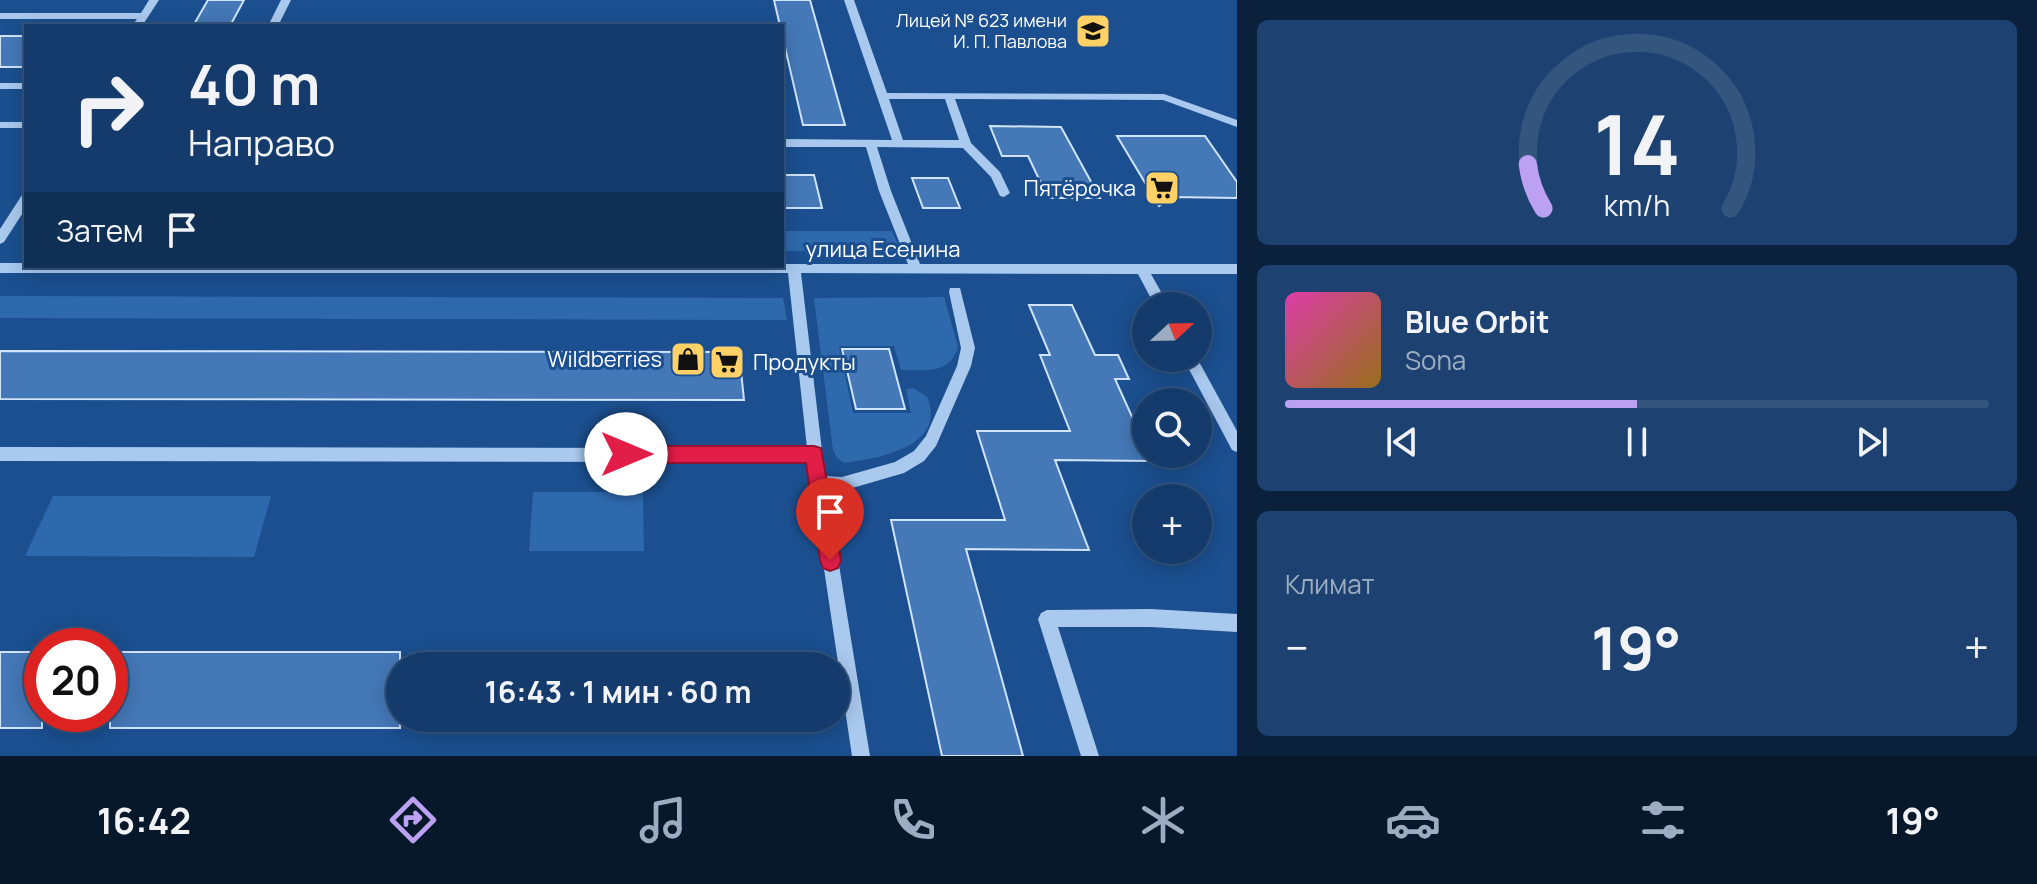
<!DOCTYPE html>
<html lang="ru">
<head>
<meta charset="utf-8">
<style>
  :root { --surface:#143b6b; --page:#1d4271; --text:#f1f3f6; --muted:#9dadc1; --line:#33557e; --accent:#bca0f2 }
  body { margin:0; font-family:Manrope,sans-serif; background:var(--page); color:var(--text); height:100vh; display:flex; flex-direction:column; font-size:30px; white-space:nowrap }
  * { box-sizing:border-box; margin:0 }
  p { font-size:26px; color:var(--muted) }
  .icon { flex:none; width:44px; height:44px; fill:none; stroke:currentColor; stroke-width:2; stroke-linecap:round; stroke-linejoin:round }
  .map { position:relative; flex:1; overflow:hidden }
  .panel { display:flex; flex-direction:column; gap:20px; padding:20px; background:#0b203b; width:800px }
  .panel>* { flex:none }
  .guide { position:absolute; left:24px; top:24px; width:760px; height:244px; border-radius:0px; box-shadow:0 4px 20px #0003,0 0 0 2px var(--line); background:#143b6b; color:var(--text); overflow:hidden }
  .needle { width:52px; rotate:68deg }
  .fabs { position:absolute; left:1132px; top:292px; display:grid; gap:16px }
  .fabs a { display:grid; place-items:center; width:80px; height:80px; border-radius:50%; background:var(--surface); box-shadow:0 4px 20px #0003,0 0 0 2px var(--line); font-size:40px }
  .speed { position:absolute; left:24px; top:628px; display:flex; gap:16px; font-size:40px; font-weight:700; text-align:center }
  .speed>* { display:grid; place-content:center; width:104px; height:104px; border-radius:50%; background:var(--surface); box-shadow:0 4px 20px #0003,0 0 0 2px var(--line); line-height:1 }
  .speed .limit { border:12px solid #d22; background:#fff; color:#111 }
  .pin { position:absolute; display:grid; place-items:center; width:68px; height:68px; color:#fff; margin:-82px -34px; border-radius:50% 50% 50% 0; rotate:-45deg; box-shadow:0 0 8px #0007 }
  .pin .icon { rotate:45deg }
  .me { position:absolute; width:88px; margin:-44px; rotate:90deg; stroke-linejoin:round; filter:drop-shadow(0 0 6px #0008) }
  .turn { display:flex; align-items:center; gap:28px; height:168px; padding:0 32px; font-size:36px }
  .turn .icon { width:104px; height:104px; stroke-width:2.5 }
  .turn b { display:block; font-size:56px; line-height:68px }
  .then { display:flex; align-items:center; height:76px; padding:0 32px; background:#0003; gap:16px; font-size:30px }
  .big { font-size:60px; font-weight:700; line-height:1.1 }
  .panel .card { flex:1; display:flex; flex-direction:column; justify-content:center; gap:12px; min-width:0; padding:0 28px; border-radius:12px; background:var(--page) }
  .panel .dial { align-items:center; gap:0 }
  .dial svg { height:208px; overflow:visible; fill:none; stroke:var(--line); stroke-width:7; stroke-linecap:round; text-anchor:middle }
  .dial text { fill:var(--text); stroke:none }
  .song { display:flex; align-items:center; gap:24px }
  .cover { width:96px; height:96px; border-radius:12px; background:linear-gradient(135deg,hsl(320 70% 55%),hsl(40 70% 35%)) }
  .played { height:8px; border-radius:4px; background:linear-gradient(90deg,var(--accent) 50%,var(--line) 50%) }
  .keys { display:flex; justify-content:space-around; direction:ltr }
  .heat { display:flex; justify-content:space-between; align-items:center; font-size:44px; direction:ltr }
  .trip { position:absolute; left:386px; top:652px; width:464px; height:80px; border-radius:40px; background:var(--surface); box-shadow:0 4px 20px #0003,0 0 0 2px var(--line); font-weight:700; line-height:80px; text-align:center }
  .menu { display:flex; height:128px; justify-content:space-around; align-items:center; background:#08182b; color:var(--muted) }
  .menu .icon { width:56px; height:56px }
  .menu .active { color:var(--accent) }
  .menu b { font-size:36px; color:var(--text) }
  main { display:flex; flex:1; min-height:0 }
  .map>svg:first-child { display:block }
  .green { fill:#2e69ad }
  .building { fill:#4478b7; stroke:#cfe3fa; stroke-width:2 }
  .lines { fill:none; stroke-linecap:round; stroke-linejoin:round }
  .minor { fill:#a9c9ee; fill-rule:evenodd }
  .route { fill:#e11d48; stroke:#92132f; stroke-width:2 }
  .labels { text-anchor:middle; stroke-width:6; stroke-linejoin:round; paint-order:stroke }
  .far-poi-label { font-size:18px; fill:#fff; stroke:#1b4f8f; text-anchor:end }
  .poi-label { font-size:22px; fill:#fff; stroke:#1b4f8f; text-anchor:end }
  .street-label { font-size:22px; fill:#fff; stroke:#1b4f8f }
</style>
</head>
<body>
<main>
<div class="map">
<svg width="1237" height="756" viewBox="0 0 1237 756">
  <rect width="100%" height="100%" fill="#1b4f8f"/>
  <g class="green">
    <path d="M782,231h110l9,20h-119z"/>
    <path d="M0,296l783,2 4,22 -787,-2z"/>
    <path d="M944,297l14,50c-8,28 -34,23 -57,23l-7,-24h-55l14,67h58l-5,-24 8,-1 13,9c21,49 -49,62 -83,66l-7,-5 -4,-8 -19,-152z"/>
    <path d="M533,492h110l1,59h-115z"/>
    <path d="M53,496h218l-17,61 -229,-1z"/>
  </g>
  <g class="building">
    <path d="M208,0h36l-14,26h-37z"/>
    <path d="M774,0h36l35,125h-42z"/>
    <rect x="0" y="36" width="26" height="31"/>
    <path d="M990,126l71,1 39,71h-52l-20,-42h-26z"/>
    <path d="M1117,136h88l32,46v16l-66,-1 -12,9z"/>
    <path d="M782,175h32l8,33h-40z"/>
    <path d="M912,178h36l12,30h-37z"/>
    <path d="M1029,305h43l23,50h23l11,24h-14l37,82 -97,-1 34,90 -123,-1 57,207h-81l-51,-236h114l-28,-89h93l-30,-76h10z"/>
    <path d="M842,349h47l16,60h-49z"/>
    <path d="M0,351l739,1 5,48 -744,-1z"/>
    <rect x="0" y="652" width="42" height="76"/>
    <rect x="110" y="652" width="290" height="76"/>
  </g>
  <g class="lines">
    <g class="minor">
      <path d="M149,0h10l-17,26h-10l5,-7h-137v-6h141z"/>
      <path d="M281,0h10l-13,26h-10z"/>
      <path d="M844,0h10l33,93 277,1 73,26v7l-74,-27 -208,-1 16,44 29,29 10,21 -6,4 -4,-1 -9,-19 -28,-29 -86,-1 14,44 29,73h317v10h-86l18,32h-14l-17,-32 -337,-1 24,203 17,1 53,-15 19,-11 12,-15 31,-70 4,-18 -12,-56 1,-4h10l15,60 -4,18 -35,80 -12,15 -20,12 -62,18h-15l43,265h-18l-44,-294 -808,-1v-14l807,1 -19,-175h-788v-10h26v3h756v-2h126l-29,-73 -13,-44h-84v-8l110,1zM889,99h56l14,41h-56z"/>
      <rect x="0" y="83" width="26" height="6"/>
      <rect x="0" y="122" width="26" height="6"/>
      <path d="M26,194v14l-22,34 -4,2v-15l22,-34z"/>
      <path d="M1183,358h14l40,73v21l-5,-2z"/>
      <path d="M1151,609l86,5v18l-86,-5h-93l41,129h-18l-43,-137 3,-6 6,-3z"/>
    </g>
  </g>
  <path class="route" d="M626,446h188l7,2 20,112 -3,8 -8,3 -7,-3 -3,-8 -14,-97h-180l-6,-2 -3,-7 3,-6z"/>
  <defs>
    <symbol id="school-square" viewBox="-11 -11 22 22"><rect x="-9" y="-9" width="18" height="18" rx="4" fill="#ffd166" stroke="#1b4f8f"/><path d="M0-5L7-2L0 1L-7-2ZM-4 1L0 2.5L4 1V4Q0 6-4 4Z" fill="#111"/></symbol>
    <symbol id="supermarket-square" viewBox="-11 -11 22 22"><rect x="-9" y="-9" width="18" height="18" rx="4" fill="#ffd166" stroke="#1b4f8f"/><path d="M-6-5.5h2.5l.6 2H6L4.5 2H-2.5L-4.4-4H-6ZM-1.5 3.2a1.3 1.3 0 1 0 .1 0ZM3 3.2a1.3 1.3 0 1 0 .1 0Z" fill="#111"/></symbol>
    <symbol id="shop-square" viewBox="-11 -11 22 22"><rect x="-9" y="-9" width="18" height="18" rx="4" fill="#ffd166" stroke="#1b4f8f"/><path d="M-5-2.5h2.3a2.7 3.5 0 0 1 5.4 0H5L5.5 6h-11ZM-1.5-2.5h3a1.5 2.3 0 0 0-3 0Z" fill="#111"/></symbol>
  </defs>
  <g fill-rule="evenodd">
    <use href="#school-square" x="1073" y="11" width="40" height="40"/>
    <use href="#supermarket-square" x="1142" y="168" width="40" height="40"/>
    <use href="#shop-square" x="668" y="339" width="40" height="40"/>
    <use href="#supermarket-square" x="707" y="342" width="40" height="40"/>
  </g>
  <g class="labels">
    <g class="far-poi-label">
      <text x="1067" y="27">Лицей № 623 имени<tspan x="1067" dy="21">И. П. Павлова</tspan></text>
    </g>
    <g class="poi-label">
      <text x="1136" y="196">Пятёрочка</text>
      <text x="662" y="367">Wildberries</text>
      <text x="753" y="370" text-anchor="start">Продукты</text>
    </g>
    <g class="street-label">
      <text x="883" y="257">улица Есенина</text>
    </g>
  </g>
</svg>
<div class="fabs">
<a><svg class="needle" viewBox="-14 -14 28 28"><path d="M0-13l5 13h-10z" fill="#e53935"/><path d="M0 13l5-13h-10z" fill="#9dadc1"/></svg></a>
<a><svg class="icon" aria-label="search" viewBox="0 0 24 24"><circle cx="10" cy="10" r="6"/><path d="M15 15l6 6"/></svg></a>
<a>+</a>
</div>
<div class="speed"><div class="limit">20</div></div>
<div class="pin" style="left:830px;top:560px;background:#d93025"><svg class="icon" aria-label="arrive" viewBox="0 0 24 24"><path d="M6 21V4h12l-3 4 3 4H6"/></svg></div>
<svg class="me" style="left:626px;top:454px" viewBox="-20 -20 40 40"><circle r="19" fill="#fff"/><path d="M0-13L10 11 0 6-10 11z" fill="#e11d48"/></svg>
<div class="trip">16:43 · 1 мин · 60 m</div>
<div class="guide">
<div class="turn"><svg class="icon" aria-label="right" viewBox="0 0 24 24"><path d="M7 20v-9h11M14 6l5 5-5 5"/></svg><div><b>40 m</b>Направо</div></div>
<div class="then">Затем<svg class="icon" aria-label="arrive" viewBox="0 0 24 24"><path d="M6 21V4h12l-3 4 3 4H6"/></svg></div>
</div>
</div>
<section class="panel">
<div class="card dial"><svg viewBox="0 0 100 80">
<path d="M14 69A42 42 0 1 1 86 69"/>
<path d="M14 69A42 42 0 0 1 8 52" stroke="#bca0f2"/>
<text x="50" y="56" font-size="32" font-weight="700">14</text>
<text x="50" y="72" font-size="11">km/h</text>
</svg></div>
<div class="card">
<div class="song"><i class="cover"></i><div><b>Blue Orbit</b><p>Sona</p></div></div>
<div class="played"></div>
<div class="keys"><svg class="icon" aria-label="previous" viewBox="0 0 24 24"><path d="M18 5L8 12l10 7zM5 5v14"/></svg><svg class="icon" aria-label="pause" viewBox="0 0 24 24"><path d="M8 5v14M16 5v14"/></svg><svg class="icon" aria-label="next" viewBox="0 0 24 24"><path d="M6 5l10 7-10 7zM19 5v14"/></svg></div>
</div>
<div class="card"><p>Климат</p>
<div class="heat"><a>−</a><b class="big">19°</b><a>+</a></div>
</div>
</section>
</main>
<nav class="menu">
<b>16:42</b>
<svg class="icon active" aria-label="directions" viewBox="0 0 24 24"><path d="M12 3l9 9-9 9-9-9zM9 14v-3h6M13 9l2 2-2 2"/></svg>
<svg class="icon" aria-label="music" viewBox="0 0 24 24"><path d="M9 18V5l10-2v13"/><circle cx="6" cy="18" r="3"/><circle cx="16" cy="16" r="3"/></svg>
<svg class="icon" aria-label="phone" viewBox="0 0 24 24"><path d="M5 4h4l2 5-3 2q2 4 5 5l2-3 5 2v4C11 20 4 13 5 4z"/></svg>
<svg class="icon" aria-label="climate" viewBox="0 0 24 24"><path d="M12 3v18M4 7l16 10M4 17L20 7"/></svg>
<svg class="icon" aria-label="car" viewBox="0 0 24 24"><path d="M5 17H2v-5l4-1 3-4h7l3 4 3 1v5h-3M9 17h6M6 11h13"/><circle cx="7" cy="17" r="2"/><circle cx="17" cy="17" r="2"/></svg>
<svg class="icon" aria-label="filters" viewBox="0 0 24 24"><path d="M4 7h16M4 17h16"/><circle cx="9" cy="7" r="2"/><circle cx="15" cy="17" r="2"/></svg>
<b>19°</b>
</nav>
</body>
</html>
